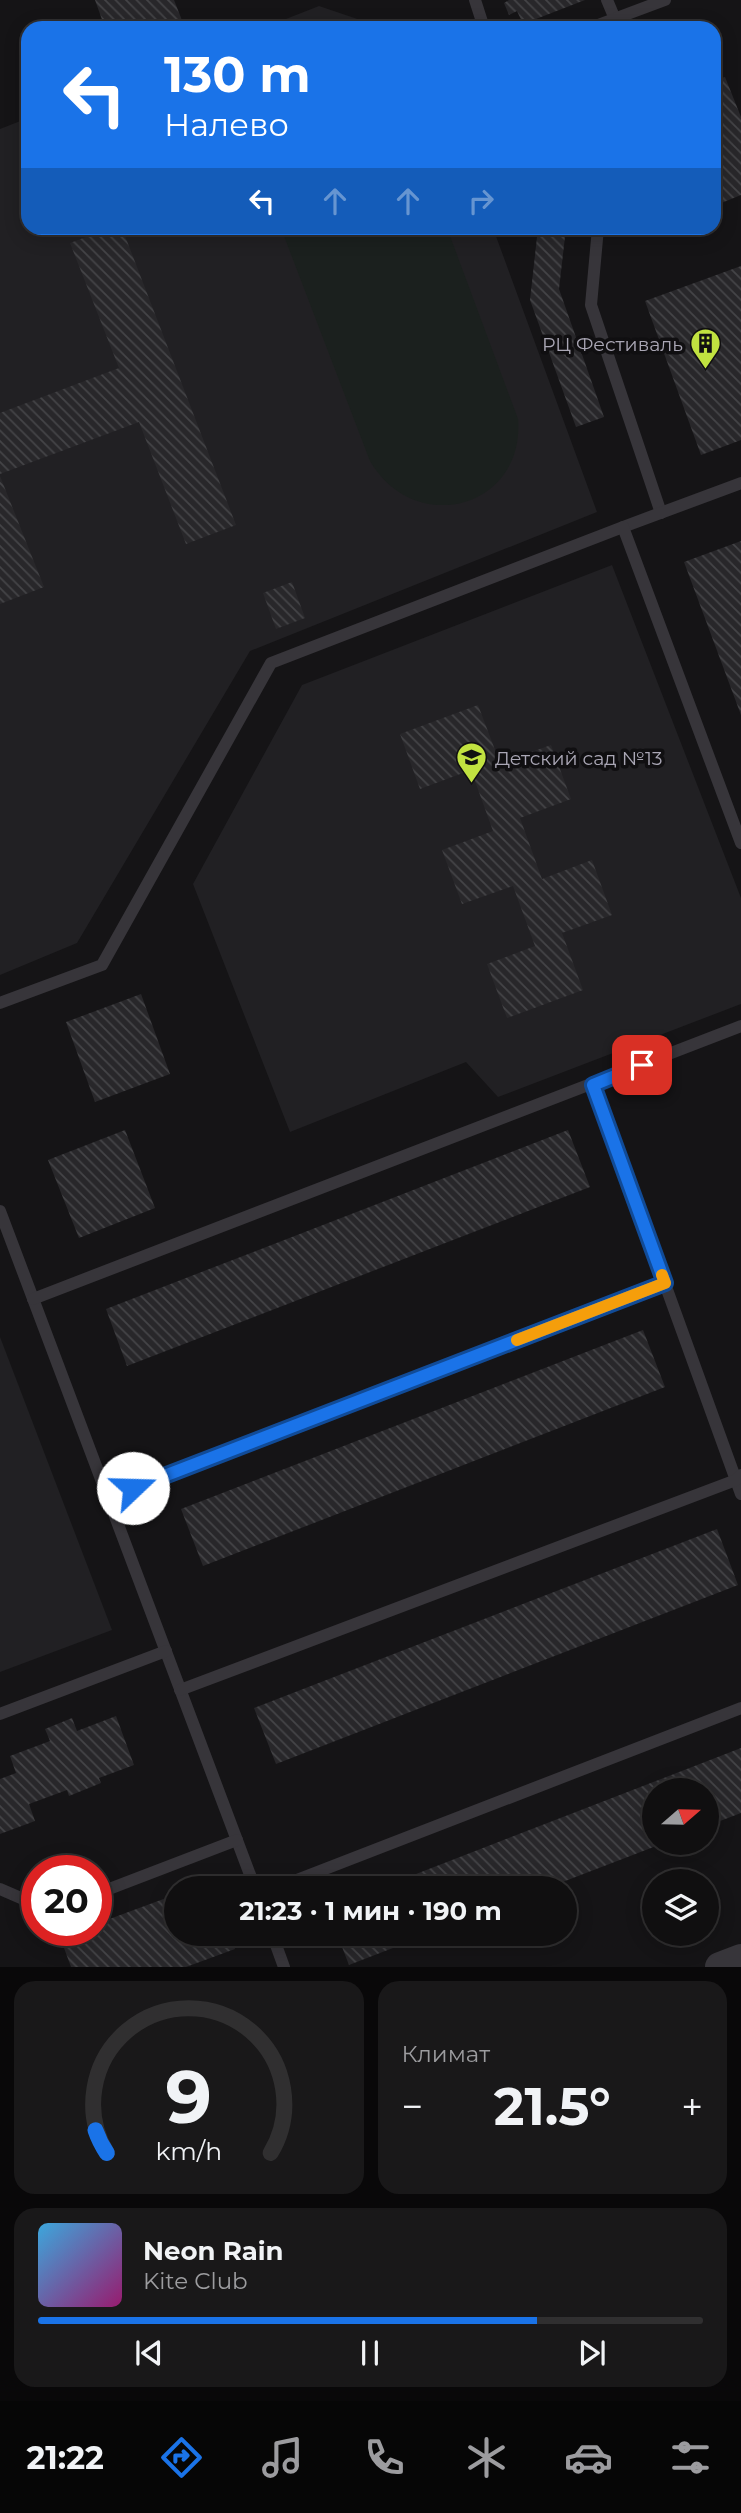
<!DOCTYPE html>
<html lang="ru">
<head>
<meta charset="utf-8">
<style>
  :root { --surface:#100f10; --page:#191819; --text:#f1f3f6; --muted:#9c9c9f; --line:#302f30; --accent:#1a73e8 }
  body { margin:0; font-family:Montserrat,sans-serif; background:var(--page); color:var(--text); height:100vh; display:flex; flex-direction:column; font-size:26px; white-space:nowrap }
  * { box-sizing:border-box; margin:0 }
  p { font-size:23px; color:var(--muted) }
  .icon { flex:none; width:38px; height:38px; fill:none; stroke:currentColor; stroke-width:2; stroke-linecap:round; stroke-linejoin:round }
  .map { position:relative; height:1967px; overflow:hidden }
  .details { display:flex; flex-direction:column; gap:14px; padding:14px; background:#090809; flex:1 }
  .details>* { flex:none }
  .top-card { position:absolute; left:21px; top:21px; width:700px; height:214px; border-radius:21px; box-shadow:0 4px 18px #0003,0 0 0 2px var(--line); background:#1a73e8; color:#fff; overflow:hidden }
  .needle { width:46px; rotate:70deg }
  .tools { position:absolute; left:642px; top:1778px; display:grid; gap:14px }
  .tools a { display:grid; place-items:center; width:77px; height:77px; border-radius:50%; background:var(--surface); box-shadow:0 4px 18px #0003,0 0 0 2px var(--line); font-size:35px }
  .speed { position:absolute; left:21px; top:1855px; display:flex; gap:14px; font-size:35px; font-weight:700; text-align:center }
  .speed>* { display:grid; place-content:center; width:91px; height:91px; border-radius:50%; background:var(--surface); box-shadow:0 4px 18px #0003,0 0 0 2px var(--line); line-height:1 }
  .speed .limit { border:10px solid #d22; background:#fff; color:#111 }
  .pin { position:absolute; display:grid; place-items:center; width:60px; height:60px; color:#fff; margin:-30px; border-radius:14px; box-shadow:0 4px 10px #0006 }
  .me { position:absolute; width:77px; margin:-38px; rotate:69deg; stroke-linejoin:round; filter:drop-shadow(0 0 5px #0008) }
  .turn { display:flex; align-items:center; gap:24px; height:147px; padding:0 28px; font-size:32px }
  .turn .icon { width:91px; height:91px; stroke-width:2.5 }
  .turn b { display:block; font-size:49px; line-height:60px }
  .lanes { display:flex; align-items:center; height:66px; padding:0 28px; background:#0003; justify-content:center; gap:35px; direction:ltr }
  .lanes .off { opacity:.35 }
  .big { font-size:52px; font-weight:700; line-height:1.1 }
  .details .tile { flex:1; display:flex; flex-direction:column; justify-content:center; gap:10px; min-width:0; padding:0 24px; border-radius:21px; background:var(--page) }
  .details .dial { align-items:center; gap:0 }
  .dial svg { height:182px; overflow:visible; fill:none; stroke:var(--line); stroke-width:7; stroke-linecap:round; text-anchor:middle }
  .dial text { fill:var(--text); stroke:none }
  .song { display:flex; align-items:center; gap:21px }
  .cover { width:84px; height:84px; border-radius:10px; background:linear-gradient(135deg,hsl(200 70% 55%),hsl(320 70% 35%)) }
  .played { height:7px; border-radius:4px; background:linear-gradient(90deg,var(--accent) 75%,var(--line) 75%) }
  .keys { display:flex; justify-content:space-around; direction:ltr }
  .heat { display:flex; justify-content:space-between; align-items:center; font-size:38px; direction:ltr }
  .details .tiles { flex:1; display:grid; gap:14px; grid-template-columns:1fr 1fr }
  .tile:last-child { grid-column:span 2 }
  .trip { position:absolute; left:164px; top:1876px; width:413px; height:70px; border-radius:35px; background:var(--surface); box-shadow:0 4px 18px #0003,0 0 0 2px var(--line); font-weight:700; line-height:70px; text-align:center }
  .tab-bar { display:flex; height:112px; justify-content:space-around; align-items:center; background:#060606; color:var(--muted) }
  .tab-bar .icon { width:49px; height:49px }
  .tab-bar .selected { color:var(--accent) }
  .tab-bar b { font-size:32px; color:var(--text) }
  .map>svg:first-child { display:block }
  .built { fill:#212023 }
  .grass { fill:#1b201e }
  .building { fill:url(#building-back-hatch) }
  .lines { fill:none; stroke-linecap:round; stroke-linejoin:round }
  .service { stroke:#37353a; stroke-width:12 }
  .tertiary { stroke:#37353a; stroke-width:30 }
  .route-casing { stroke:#114b97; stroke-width:18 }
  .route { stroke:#1a73e8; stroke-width:12 }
  .slow { stroke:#f59e0b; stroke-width:12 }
  .labels { text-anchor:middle; stroke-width:7; stroke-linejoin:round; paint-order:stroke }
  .poi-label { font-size:19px; fill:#aaa7b5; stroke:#100f11; text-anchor:end }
</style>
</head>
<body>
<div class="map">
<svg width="741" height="1967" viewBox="0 0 741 1967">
  <defs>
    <pattern id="building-back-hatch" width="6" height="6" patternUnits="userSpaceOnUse" patternTransform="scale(1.75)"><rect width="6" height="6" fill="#28272a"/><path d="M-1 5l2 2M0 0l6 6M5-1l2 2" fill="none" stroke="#444447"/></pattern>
  </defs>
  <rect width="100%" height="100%" fill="#151416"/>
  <g class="built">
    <path d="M319,6l65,22h-121z"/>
    <path d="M28,118v110h465l104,284 -347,139 -173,292 -77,32v-846z"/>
    <path d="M612,565l129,333v106l-243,93 -32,-35 -176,70 -97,-248 109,-199z"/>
    <path d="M0,1337l112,293 -112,42z"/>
  </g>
  <path class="grass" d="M281,228h166l71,191c7,89 -103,119 -148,42z"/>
  <g class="building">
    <path d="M95,0h79l11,28h-80z"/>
    <path d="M509,0h76l-62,24 -6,-13 -8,4 -5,-12z"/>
    <path d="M714,60l7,18 4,-1 16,40v78l-27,11z"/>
    <path d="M110,228h12l114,297 -50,19 -47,-122 -139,52v-61l119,-45 -49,-125z"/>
    <path d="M538,228h28l-7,61 45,128 -28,10 -46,-127z"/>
    <path d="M741,266v174l-40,15 -56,-154z"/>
    <path d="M0,476l44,111 -44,17z"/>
    <path d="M741,541v174l-57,-153z"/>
    <path d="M292,582l13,36 -29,11 -13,-36z"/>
    <path d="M478,705l22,58 51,-18 20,54 -51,19 22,61 50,-19 20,55 -50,18 21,57 -76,28 -20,-54 48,-18 -22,-60 -51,18 -20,-54 51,-19 -22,-61 -51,19 -20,-55z"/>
    <path d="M141,994l29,80 -75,28 -29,-80z"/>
    <path d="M125,1130l30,78 -76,30 -31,-78z"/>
    <path d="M568,1130l22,57 -463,179 -21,-57z"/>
    <path d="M643,1330l22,57 -462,179 -22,-57z"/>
    <path d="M717,1529l21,56 -462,179 -22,-56z"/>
    <path d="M116,1716l18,49 -35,13 2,5 -32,13 -2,-6 -38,14 6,17 -35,13v-55l16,-6 -6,-17 40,-15 -5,-12 27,-11 5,13z"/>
    <path d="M741,1748v65l-34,13v-36h-53v53h10l-117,45h-167z"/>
    <path d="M177,1894v40h52l6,15 -49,18h-115l-11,-30 18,-7h18v-6z"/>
    <path d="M337,1934h92l-80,31z"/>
  </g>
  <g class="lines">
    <g class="service">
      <path d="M475,0l9,28"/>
      <path d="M607,0l8,19 -2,5"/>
      <path d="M590,28l75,-28"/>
      <path d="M598,228l-7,77 70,208"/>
      <path d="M623,527l118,-44"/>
      <path d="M0,1003l102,-38 169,-302 352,-136 118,316"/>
      <path d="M593,1085l148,409"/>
      <path d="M0,1211l255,677"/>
      <path d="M33,1299l708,-273"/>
      <path d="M108,1497l557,-214"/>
      <path d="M180,1690l556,-210 5,-5"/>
      <path d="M0,1714l166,-63"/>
      <path d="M276,1888l465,-180"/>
      <path d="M0,1889l37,16"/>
      <path d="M96,1894l141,-54"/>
      <path d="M272,1934l12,33"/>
    </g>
    <path class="tertiary" d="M720,1967l21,-8"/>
  </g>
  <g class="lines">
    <defs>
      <path id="route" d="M133,1488l532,-205 -72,-198 49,-20"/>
    </defs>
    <use href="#route" class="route-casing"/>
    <use href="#route" class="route"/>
    <path class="slow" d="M517,1340l148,-57 -3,-8"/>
  </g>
  <defs>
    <symbol id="building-pin" viewBox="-11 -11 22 30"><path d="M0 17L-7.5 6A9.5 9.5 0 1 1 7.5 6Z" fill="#c1e240" stroke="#100f11"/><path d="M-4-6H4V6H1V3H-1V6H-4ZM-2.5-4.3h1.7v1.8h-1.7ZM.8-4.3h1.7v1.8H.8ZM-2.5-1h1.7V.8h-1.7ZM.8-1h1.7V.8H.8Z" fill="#111"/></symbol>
    <symbol id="school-pin" viewBox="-11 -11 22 30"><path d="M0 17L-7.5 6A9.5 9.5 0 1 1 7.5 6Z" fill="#c1e240" stroke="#100f11"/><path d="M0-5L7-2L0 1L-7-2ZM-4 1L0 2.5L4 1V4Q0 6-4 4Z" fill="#111"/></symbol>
  </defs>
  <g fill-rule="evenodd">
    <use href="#building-pin" x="688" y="326" width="35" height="47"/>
    <use href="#school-pin" x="454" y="740" width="35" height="47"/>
  </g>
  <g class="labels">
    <g class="poi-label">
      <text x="683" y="351">РЦ Фестиваль</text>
      <text x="495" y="765" text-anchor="start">Детский сад №13</text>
    </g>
  </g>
</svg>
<div class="tools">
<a><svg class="needle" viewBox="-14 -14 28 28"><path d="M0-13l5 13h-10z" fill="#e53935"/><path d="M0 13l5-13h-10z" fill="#9c9c9f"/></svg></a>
<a><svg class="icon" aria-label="layers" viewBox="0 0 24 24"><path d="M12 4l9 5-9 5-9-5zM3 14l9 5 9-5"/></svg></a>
</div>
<div class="speed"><div class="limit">20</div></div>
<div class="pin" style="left:642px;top:1065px;background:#d93025"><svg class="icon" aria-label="arrive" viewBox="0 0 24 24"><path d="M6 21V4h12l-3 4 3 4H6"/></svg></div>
<svg class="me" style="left:133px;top:1488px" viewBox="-20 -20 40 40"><circle r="19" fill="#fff"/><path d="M0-13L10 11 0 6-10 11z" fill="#1a73e8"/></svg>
<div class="trip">21:23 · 1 мин · 190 m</div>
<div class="top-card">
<div class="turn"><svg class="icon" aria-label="left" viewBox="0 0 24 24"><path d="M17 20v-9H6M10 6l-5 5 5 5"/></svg><div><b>130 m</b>Налево</div></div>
<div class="lanes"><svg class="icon" aria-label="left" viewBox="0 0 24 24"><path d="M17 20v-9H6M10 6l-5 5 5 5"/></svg><svg class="icon off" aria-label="ahead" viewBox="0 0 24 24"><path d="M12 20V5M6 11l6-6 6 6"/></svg><svg class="icon off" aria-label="ahead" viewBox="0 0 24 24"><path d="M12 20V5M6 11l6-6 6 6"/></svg><svg class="icon off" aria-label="right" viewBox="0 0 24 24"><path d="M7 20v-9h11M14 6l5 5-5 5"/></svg></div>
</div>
</div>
<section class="details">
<div class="tiles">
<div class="tile dial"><svg viewBox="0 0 100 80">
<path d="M14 69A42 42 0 1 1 86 69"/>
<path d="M14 69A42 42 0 0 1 9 59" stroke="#1a73e8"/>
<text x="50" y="56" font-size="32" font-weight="700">9</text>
<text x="50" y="72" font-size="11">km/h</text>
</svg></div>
<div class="tile"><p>Климат</p>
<div class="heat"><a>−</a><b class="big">21.5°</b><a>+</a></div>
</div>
<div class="tile">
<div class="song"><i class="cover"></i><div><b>Neon Rain</b><p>Kite Club</p></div></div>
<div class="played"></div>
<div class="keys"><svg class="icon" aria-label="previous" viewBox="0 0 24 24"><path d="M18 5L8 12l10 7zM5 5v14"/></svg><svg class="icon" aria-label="pause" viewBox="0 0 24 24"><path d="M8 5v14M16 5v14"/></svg><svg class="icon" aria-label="next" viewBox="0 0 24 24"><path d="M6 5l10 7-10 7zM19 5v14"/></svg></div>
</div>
</div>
</section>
<nav class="tab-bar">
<b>21:22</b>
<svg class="icon selected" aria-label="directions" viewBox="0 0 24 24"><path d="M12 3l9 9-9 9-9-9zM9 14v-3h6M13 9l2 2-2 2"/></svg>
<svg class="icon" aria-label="music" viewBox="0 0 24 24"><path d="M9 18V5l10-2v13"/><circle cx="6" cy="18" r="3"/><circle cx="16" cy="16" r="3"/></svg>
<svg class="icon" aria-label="phone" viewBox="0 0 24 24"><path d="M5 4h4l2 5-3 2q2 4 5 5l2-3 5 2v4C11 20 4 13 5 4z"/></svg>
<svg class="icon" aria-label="climate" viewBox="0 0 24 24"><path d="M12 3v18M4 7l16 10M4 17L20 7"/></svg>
<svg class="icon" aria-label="car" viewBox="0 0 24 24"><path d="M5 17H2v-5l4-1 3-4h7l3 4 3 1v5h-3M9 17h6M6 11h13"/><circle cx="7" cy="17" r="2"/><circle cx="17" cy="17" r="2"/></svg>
<svg class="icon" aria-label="filters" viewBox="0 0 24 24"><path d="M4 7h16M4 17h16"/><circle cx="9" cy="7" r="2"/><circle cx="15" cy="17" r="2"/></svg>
</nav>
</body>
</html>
